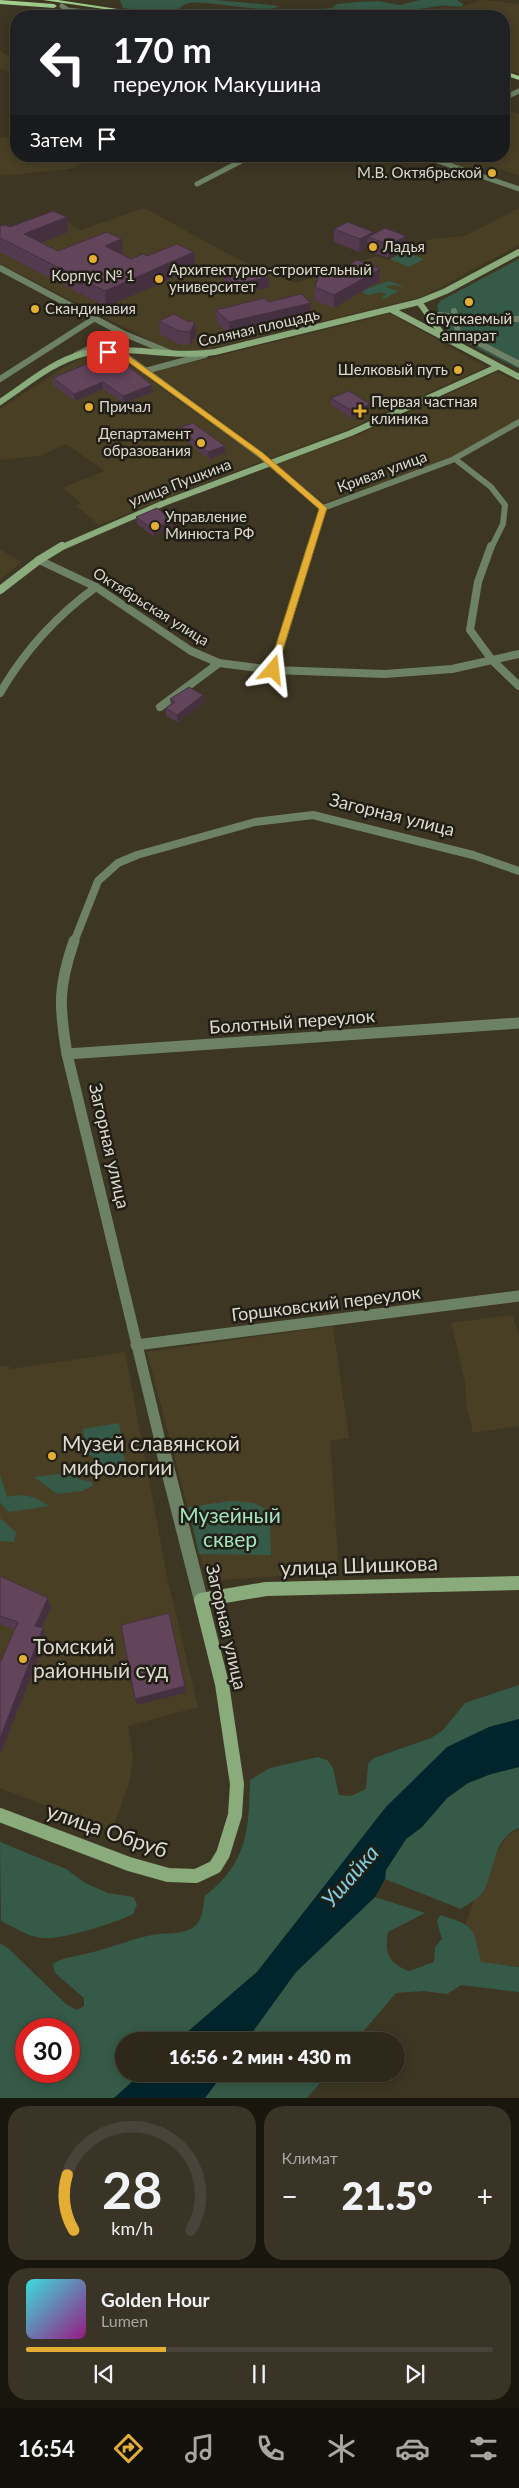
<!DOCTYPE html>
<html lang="ru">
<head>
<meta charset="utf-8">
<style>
  :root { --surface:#2e281a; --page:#3a3427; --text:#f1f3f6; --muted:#a7a6a2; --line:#494439; --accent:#e4ae35 }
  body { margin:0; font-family:Lato,sans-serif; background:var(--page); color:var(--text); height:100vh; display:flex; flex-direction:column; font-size:19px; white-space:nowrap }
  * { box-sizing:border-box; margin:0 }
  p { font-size:16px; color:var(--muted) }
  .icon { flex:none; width:28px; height:28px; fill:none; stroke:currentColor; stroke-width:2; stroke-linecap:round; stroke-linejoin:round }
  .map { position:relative; height:2098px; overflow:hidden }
  .panel { display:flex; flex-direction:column; gap:8px; padding:8px; background:#19160e; flex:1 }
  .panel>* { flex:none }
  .banner { position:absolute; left:10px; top:10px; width:500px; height:152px; border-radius:20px; box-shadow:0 2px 12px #0003,0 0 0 1px var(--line); background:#202124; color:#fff; overflow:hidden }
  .speed { position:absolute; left:15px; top:2018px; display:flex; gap:10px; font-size:25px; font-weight:700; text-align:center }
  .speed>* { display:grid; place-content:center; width:65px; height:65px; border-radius:50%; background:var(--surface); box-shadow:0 2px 12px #0003,0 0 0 1px var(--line); line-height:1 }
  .speed .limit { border:8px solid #d22; background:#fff; color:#111 }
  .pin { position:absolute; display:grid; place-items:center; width:42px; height:42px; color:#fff; margin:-21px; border-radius:10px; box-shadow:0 2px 8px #0006 }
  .me { position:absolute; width:55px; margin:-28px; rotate:17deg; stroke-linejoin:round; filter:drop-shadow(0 0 4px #0008) }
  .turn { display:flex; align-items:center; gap:18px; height:105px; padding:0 20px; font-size:22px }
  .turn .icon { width:65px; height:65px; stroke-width:2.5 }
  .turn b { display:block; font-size:35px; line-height:42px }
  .then { display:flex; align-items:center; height:48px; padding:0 20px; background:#0003; gap:10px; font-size:19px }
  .big { font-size:38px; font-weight:800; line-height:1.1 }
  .panel .widget { flex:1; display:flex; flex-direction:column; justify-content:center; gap:8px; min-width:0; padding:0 18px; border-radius:20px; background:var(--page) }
  .panel .dial { align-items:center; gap:0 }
  .dial svg { height:130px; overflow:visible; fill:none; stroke:var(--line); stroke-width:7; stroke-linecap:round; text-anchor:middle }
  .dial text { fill:var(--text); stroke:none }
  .song { display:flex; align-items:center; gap:15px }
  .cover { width:60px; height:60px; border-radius:8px; background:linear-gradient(135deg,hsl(180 70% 55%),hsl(310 70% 35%)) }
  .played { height:5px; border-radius:2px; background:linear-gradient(90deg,var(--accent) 30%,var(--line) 30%) }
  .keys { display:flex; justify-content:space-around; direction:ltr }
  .heat { display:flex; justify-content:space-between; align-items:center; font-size:28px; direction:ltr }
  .panel .tiles { flex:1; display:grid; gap:8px; grid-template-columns:1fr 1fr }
  .widget:last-child { grid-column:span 2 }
  .trip { position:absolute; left:115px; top:2032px; width:290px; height:50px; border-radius:25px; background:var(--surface); box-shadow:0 2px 12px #0003,0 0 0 1px var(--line); font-weight:800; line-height:50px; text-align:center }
  .dock { display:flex; height:80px; justify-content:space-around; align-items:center; background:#12100a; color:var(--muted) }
  .dock .icon { width:35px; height:35px }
  .dock .on { color:var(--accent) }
  .dock b { font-size:22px; color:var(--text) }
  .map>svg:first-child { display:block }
  .built { fill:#483f25 }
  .green { fill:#365a48; fill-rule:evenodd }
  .water { fill:#00252c }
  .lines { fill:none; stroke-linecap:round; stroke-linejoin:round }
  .street-far4 { stroke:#6d8264; stroke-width:5 }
  .street-far3 { stroke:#6d8264; stroke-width:6 }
  .street-far2 { stroke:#6d8264; stroke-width:8 }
  .street-far1 { stroke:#6d8264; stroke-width:11 }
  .street { stroke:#6d8264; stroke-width:14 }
  .secondary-far2 { stroke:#8aac7d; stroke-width:6 }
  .secondary-far1 { stroke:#8aac7d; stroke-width:8 }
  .secondary { stroke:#8aac7d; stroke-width:14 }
  .primary { fill:#a1cd8f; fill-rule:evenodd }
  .wall { fill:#543a4e }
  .shaded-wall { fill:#453040 }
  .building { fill:#62445b; stroke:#453040 }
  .route { fill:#e4ae35; stroke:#947122 }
  .poi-dot { fill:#e4ae35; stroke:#211e15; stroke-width:2 }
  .labels { text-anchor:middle; stroke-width:5; stroke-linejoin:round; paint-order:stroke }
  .far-poi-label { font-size:15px; fill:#dedacf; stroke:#211e15; text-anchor:start }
  .far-street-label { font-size:15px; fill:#dedacf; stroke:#211e15 }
  .street-label { font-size:18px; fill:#dedacf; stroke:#211e15 }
  .near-poi-label { font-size:21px; fill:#dedacf; stroke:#211e15; text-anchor:start }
  .near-park-label { font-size:21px; fill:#a1e4c2; stroke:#211e15 }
  .near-street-label { font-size:21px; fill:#dedacf; stroke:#211e15 }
  .near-water-label { font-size:22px; font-style:italic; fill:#7ecfe3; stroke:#211e15 }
</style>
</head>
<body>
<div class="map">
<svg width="519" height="2098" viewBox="0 0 519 2098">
  <rect width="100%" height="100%" fill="#3d3623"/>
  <g class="built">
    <path d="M484,0l35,4v70l-15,-5v-53h-162l1,-2 72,-2 29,-5 12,1z"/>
    <path d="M0,49l3,4 13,6v14l-16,-4z"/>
    <path d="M504,109l15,5v61l-31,-9 -12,7 -49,-17h77z"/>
    <path d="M4,137l12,4v15l79,2 -26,11 -69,7v-37z"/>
    <path d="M144,208l92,50 60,25 80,-27 13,4 42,-21 34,-3 52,-27h2v36l-97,52 -221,54 -27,-1 -17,-6 -157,-80v-26l63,-18 18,10z"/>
    <path d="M389,314l6,2 91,51 -139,63 -76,28 -117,-86z"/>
    <path d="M97,355l18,1 7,3 140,102 -163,64 -23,-19 5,-3 -19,-15 43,-17 -39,-27 -26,12 -40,4v-51l66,-43 19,-9z"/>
    <path d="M497,372l22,10v37l-67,38 -48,20 -40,11 -40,15 -48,-38 81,-30z"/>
    <path d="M1,550l21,12 -22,18v-29z"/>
    <path d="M512,1315l7,21v90l-46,7 -7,-30 -1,-22 -14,-58z"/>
    <path d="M333,1326l16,112 -19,3 9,131 -132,9 -60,-229z"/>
    <path d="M125,1352l43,229 30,126 -70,19 5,30 -3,24 -18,51 -112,-43v-260l4,-6 -4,-4v-152h9l1,3z"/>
    <path d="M519,1829v137l-52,-3 -3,-34 16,-47 26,-45z"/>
  </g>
  <g class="green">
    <path d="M120,0h96l63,6c-10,9 -71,-6 -90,-3 -7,1 -11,8 -16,11l-50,-6z"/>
    <path d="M420,0h37l6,4v2c-8,2 -15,-1 -23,0 -38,6 -100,13 -137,4l29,-2 5,-4 21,-2 20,-1 22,4z"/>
    <path d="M404,252l20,7 -15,8 -19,-8z"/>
    <path d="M519,259v110l-68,-34 -8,-9 -6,-20 3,-5z"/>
    <path d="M389,281l17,6 -13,-2 -8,2 14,4 -16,8 -2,-1 5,-4 -5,-2 -13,3 -5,-2 1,-3z"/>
    <path d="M119,1423l7,45 -8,5c-16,-4 -19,-15 -31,-19l-4,-25z"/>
    <path d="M73,1472l6,7 13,3v4l-10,5 -25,3 -23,-17z"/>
    <path d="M0,1474l7,23c17,-4 28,-1 42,9l-40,6 -9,-9z"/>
    <path d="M231,1501l23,2 16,8 1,44 -72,-1 -11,-47z"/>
    <path d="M0,1518l16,14 -2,10 -14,-1z"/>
    <path d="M519,1685v34l-30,8 -103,80 -129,165 -80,69h-53v33h17l-27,24h-114v-155l9,6 58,56 10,5 7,-4v-8l-29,-25 -2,-9c11,-8 23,-7 36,-11 22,-5 41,-14 63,-18 14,-3 32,1 44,-10 7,-6 7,-20 9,-29 42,-33 44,-65 45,-116l20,-12 48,-11 9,3 6,8 6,27 12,1 15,-7 2,-25 6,-6 57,-20 12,-8 22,-27zM26,2029h43v42h-43z"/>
    <path d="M519,1767v61c-26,9 -24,43 -36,64 -4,6 -15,12 -22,17l-76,-30 1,-9 20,-31 16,-12 25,-29 21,-15 23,-9z"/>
    <path d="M0,1842l66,27 19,14 23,10 25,4 4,7 -4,10c-17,9 -79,29 -97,23 -12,-3 -24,-11 -35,-16z"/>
    <path d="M375,1897l50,16 -37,19c-4,22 1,31 21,39l25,-9 1,-15 7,-8 -5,-18 3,-6c35,11 33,11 41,47l38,5v25l-58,-7 -14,9 -24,-3 -27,2 -41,48h-109l50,-69z"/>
    <path d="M223,2074h105l-21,24h-102z"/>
  </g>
  <g class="water">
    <path d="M519,1719v48l-28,7 -23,9 -21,15 -25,29 -16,12 -20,31 -1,9 -10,18 -79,75 -50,69h-69l80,-69 129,-165 61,-60 42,-20z"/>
    <path d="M141,2074h82l-18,24h-91z"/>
  </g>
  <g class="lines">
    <g class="street-far4">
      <path d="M62,6l6,4 53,6"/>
      <path d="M504,98l15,-7"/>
      <path d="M423,156l96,33"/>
      <path d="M197,184l54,-28"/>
    </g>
    <g class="street-far3">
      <path d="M0,268l122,65 49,20"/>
      <path d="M454,311l4,21 61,32"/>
      <path d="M439,315l33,4h47"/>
      <path d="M104,352l13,1 10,4 133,98 63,53"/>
      <path d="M76,355l46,-22"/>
      <path d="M145,371l60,-16"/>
      <path d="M0,379l95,-61"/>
      <path d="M455,459l36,28 14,18 -2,19 -12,24"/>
      <path d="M323,508l129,-48 67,-38"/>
      <path d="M311,548l12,-40"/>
    </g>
    <g class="street-far2">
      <path d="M491,546l-13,36 -8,48 22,30 27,26"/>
      <path d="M39,560l57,27 95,64 28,12 54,7 112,4 67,-5 67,-15"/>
      <path d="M273,670l38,-124"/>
      <path d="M0,693c25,-43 56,-77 96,-106"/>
      <path d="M160,707l59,-44"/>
      <path d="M74,942l24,-61 20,-18 19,-8 118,-33 58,-7 160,40 46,16"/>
    </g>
    <g class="street-far1">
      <path d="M74,941c-16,46 -15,65 -7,113l95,395"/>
      <path d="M67,1054l452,-31"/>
      <path d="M136,1345l383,-49"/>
    </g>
    <path class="street" d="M162,1447l39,153"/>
    <g class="secondary-far2">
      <path d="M419,302l23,32"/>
      <path d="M392,310l127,67"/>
      <path d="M0,402c26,-17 52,-40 82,-48 43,-11 89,5 133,-2l204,-50 27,-11 73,-39"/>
      <path d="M60,548l104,-45 187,-70 146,-66"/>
    </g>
    <path class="secondary-far1" d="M0,590l39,-30 23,-14"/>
    <path class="secondary" d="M0,1815l129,49 39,11 28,1 19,-9 8,-13 12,-39 2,-31 -15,-100 -21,-84 65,-11 253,-6"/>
    <g class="primary">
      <path d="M0,0l54,4 3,2 -3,2 -54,-4z"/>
      <path d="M43,0h15l106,16h-13z"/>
      <path d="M504,71l15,5v4l-15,-5z"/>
    </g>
  </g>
  <g class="wall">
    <path d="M67,217l1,15 -26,11 16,8 65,3h-1l9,5 16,-3 48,12 -89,39 -106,-55v-26l10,1z"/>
    <path d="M334,229l39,5 33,2 -1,13 -17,9 -21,-8v-3l-8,5 -25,-10z"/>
    <path d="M344,268l36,1 -1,12 -45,27 -20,-8 1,-13z"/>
    <path d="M224,273l45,14 -34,7 -11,-11z"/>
    <path d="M216,310l95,6 -81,19 -13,-12z"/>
    <path d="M159,321h28l8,1 1,13 -6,10 -11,-1 -19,-10z"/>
    <path d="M108,355l45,37 -29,11 -21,-14 -28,12 -22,-16v-7z"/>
    <path d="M331,398l38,13 -18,7 -20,-13z"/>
    <path d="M179,428l46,25 -16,6 -29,-23z"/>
    <path d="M136,517l38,10 -21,9 -16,-12z"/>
    <path d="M203,695l1,7 -26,20 -12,-6v-8l5,-3 -1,-6z"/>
    <path d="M0,1576l48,22 3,10 -9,20h1l3,10 -46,117v-92l15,-33 -15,-6z"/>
  </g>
  <g class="shaded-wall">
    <path d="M67,217l1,15 -42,17 -2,-15z"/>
    <path d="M373,232v7l-5,-2 -1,10 -8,5 1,-13z"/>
    <path d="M406,236l-1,13 -17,9 1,-13z"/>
    <path d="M122,239l1,15 -17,7 -1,-15z"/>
    <path d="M194,252l1,16 -89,39 -1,-16z"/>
    <path d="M380,269l-1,12 -45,27v-13z"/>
    <path d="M269,277v10l-34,7v-10z"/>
    <path d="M311,303v13l-81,19 -1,-13z"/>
    <path d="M195,322l1,13 -6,10v-13z"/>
    <path d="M103,382v7l-28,12 -1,-7z"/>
    <path d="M152,385l1,7 -29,11 -1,-7z"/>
    <path d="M370,404l-1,7 -18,7 1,-7z"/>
    <path d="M225,446v7l-16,6 -1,-7z"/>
    <path d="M173,520l1,7 -21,9v-7z"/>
    <path d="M203,695l1,7 -26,20 -1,-7z"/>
    <path d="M48,1598l3,10 -13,27 -3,-9z"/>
    <path d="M43,1628l3,10 -46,117v-17z"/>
    <path d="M185,1686v7l-48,12 -2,-6z"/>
  </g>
  <g class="building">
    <path d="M53,211l14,6 -43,17 34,17 49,-19 15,7 -17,7 26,13 12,-5 4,2 30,-12 17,8 -89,39 -105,-53v-12l5,-1 5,2z"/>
    <path d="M348,222l25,10 -13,7 -26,-10z"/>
    <path d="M385,228l21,8 -17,9 -21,-8z"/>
    <path d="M357,260l23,9 -46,26 -19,-8 6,-18 15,-4 8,3z"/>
    <path d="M257,266l12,11 -34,7 -11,-11z"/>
    <path d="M301,294l10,9 -82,19 -13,-12 48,-12 5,4z"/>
    <path d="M174,314l13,7 8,1 -5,10 -11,-1 -20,-10z"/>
    <path d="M108,355l7,1 37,29 -29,11 -20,-14 -29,12 -21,-16z"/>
    <path d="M349,391l21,13 -18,7 -21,-13z"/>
    <path d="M193,423l32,23 -17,6 -29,-24z"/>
    <path d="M157,508l16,12 -20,9 -17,-12z"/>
    <path d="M189,687l14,8 -26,20 -11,-7 9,-6 -5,-3z"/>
    <path d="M0,1576l48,22 -13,28 8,2 -43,110v-75l18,-41 -18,-6z"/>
    <path d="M169,1613l16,73 -50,13 -14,-74z"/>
  </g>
  <path class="route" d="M108,350l21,6 134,97 64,55 -51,164 -8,-2 51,-161 -61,-53 -134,-97 -18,-6z"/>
  <g class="poi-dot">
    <circle cx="492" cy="173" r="5"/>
    <circle cx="373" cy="247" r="5"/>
    <circle cx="93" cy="259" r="5"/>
    <circle cx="159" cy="279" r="5"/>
    <circle cx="469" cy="302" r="5"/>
    <circle cx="35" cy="309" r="5"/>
    <circle cx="458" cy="370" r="5"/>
    <circle cx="89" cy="407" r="5"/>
    <path d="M357.5 403.5h5v5h5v5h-5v5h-5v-5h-5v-5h5z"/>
    <circle cx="201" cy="443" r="5"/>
    <circle cx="155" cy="526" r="5"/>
    <circle cx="52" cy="1456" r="5"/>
    <circle cx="23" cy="1659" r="5"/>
  </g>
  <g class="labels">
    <g class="far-poi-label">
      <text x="482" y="178" text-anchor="end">М.В. Октябрьской</text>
      <text x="383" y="252">Ладья</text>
      <text x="169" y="275">Архитектурно-строительный<tspan x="169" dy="17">университет</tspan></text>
      <text x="93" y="281" text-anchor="middle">Корпус № 1</text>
      <text x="45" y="314">Скандинавия</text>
      <text x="469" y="324" text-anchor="middle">Спускаемый<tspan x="469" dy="17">аппарат</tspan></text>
      <text x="448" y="375" text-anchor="end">Шелковый путь</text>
      <text x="371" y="407">Первая частная<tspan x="371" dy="17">клиника</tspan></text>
      <text x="99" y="412">Причал</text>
      <text x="191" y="439" text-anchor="end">Департамент<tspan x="191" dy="17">образования</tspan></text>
      <text x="165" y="522">Управление<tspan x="165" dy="17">Минюста РФ</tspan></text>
    </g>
    <g class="far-street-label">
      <text transform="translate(259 328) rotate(-13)" y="5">Соляная площадь</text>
      <text transform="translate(382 472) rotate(-20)" y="5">Кривая улица</text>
      <text transform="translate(180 483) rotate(-21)" y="5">улица Пушкина</text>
      <text transform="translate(151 607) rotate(32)" y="5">Октябрьская улица</text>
    </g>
    <g class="street-label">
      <text transform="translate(392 815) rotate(14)" y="6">Загорная улица</text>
      <text transform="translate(292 1022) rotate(-4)" y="6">Болотный переулок</text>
      <text transform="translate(109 1146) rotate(77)" y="6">Загорная улица</text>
      <text transform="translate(326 1304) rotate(-7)" y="6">Горшковский переулок</text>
      <text transform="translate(226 1627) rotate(77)" y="6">Загорная улица</text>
    </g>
    <g class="near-poi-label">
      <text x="62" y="1451">Музей славянской<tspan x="62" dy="24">мифологии</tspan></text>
      <text x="33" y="1654">Томский<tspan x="33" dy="24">районный суд</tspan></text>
    </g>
    <g class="near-park-label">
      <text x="230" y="1523">Музейный<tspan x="230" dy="24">сквер</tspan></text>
    </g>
    <g class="near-street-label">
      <text transform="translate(359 1566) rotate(-2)" y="7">улица Шишкова</text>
      <text transform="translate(107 1831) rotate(19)" y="7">улица Обруб</text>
    </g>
    <g class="near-water-label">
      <text transform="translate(350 1876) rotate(-49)" y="8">Ушайка</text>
    </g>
  </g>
</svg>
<div class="speed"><div class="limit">30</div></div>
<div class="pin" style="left:108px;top:352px;background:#d93025"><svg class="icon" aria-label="arrive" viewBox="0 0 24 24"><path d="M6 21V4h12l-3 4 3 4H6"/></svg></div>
<svg class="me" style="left:273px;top:670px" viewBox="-20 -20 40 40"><path d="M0-17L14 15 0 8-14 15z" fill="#e4ae35" stroke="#fff" stroke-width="4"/></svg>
<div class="trip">16:56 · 2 мин · 430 m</div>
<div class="banner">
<div class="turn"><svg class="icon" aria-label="left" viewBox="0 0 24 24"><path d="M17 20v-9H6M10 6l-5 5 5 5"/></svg><div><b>170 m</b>переулок Макушина</div></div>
<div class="then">Затем<svg class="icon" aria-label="arrive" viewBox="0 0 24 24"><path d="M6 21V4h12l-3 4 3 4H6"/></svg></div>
</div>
</div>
<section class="panel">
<div class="tiles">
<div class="widget dial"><svg viewBox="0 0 100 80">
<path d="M14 69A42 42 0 1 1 86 69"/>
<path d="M14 69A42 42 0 0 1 10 35" stroke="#e4ae35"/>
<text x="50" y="56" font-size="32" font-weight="700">28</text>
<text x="50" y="72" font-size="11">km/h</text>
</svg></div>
<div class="widget"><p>Климат</p>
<div class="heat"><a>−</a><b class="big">21.5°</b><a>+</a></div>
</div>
<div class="widget">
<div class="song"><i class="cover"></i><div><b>Golden Hour</b><p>Lumen</p></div></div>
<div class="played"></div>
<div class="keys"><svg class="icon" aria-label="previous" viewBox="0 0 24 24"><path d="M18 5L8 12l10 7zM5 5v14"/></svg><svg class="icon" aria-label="pause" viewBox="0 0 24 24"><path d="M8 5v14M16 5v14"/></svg><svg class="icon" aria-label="next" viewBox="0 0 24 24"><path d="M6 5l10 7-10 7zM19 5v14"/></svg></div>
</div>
</div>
</section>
<nav class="dock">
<b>16:54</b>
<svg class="icon on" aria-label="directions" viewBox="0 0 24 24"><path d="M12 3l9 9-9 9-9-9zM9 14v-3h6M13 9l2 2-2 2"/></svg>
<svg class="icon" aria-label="music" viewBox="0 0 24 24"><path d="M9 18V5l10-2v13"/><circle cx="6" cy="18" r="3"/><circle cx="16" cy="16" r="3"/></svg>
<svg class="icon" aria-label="phone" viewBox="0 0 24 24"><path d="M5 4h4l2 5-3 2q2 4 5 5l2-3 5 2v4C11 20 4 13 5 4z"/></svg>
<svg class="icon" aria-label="climate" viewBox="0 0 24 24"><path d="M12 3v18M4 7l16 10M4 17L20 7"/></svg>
<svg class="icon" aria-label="car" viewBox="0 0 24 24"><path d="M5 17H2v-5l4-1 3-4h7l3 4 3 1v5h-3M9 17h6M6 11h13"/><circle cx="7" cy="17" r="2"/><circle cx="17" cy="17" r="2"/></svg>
<svg class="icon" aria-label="filters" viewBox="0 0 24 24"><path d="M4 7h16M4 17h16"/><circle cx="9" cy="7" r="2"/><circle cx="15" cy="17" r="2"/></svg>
</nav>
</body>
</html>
